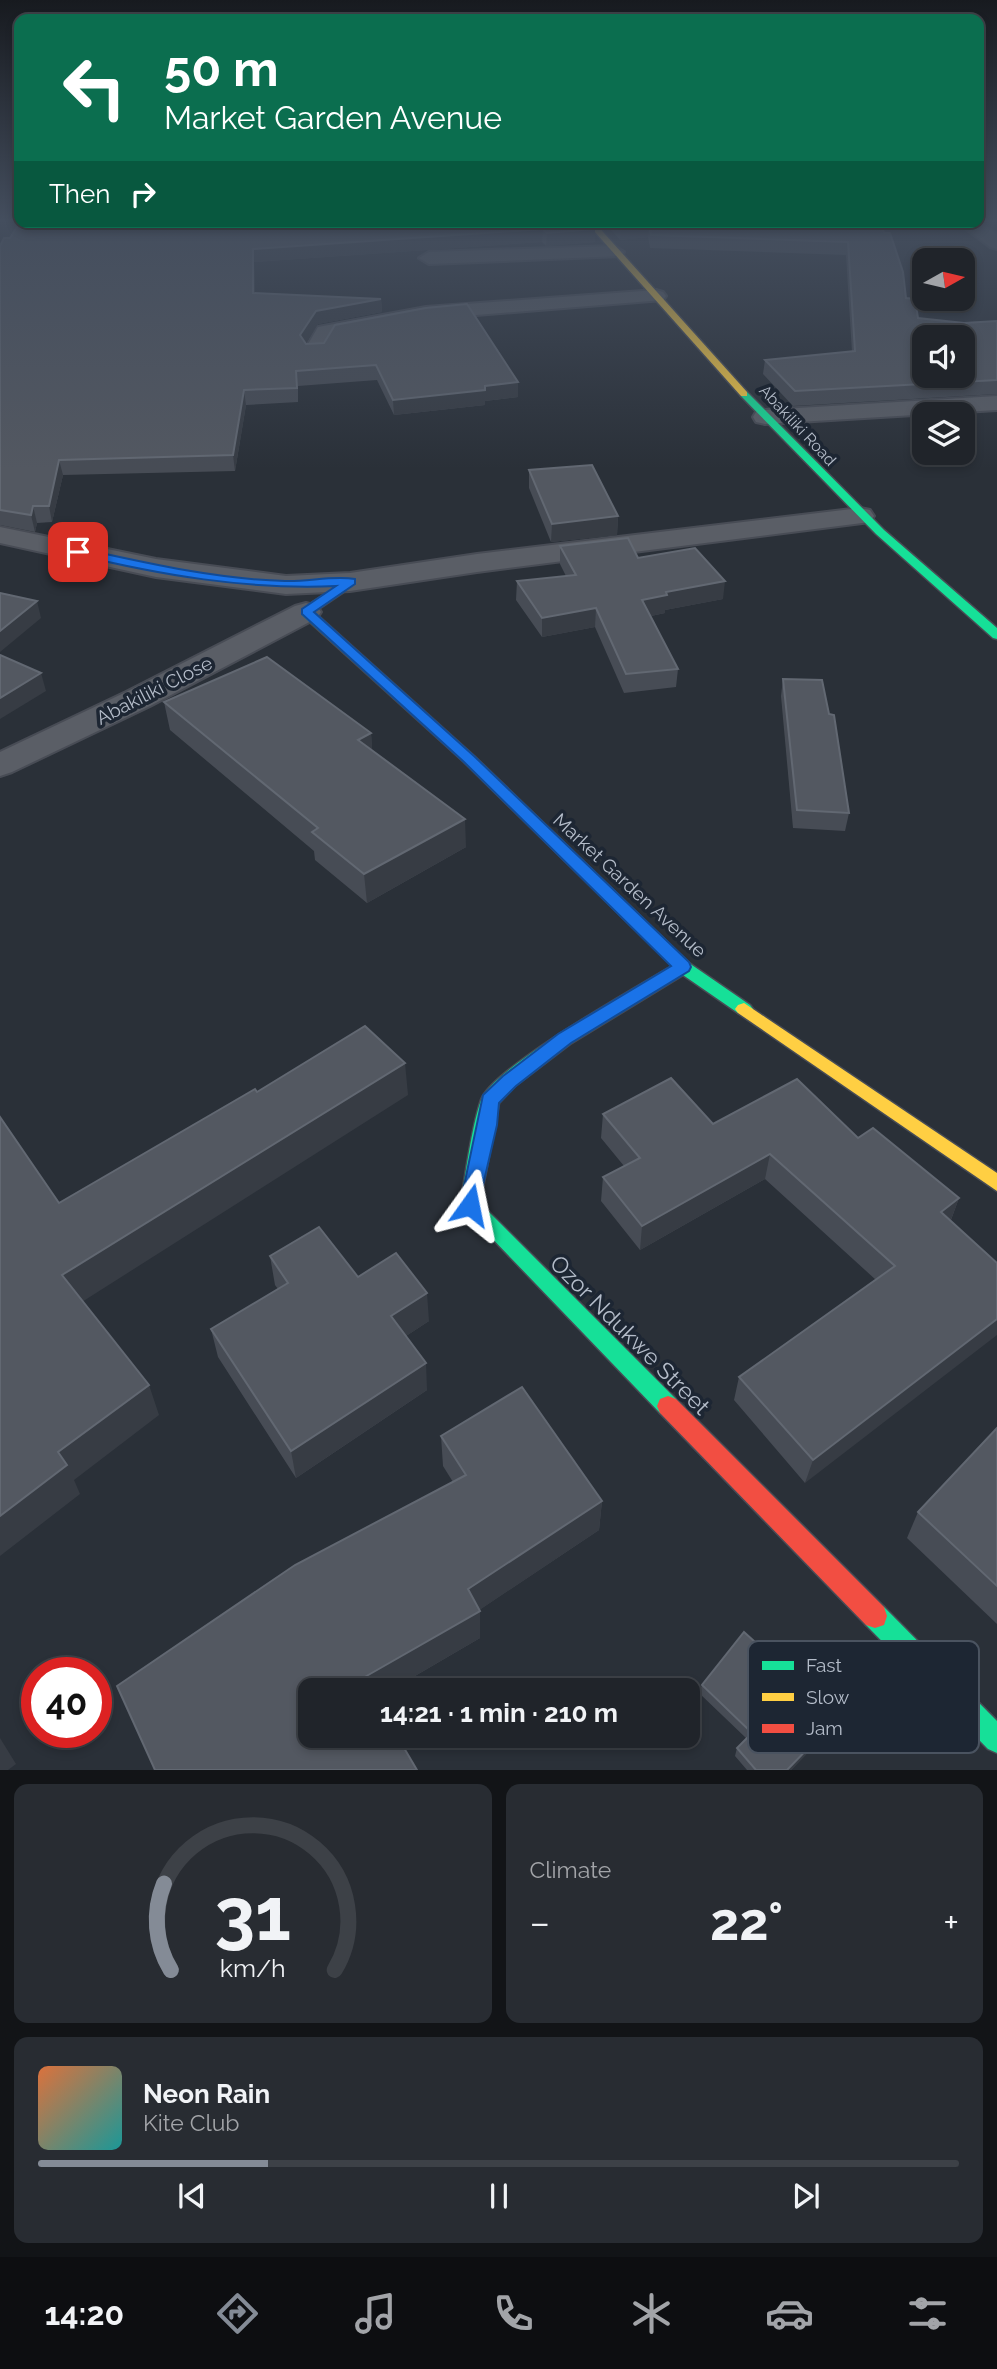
<!DOCTYPE html>
<html lang="en">
<head>
<meta charset="utf-8">
<style>
  :root { --surface:#20242a; --page:#282c32; --text:#f1f3f6; --muted:#a2a4a8; --line:#3d4147; --accent:#848b96 }
  body { margin:0; font-family:Raleway,sans-serif; background:var(--page); color:var(--text); height:100vh; display:flex; flex-direction:column; font-size:26px; white-space:nowrap }
  * { box-sizing:border-box; margin:0 }
  p { font-size:23px; color:var(--muted) }
  .icon { flex:none; width:38px; height:38px; fill:none; stroke:currentColor; stroke-width:2; stroke-linecap:round; stroke-linejoin:round }
  .map { position:relative; height:1770px; overflow:hidden }
  .sheet { display:flex; flex-direction:column; gap:14px; padding:14px; background:#121417; flex:1 }
  .sheet>* { flex:none }
  .top-card { position:absolute; left:14px; top:14px; width:970px; height:214px; border-radius:14px; box-shadow:0 4px 10px #0003,0 0 0 2px var(--line); background:#0b6e4f; color:#fff; overflow:hidden }
  .needle { width:46px; rotate:82deg }
  .controls { position:absolute; left:912px; top:248px; display:grid; gap:14px }
  .controls a { display:grid; place-items:center; width:63px; height:63px; border-radius:14px; background:var(--surface); box-shadow:0 4px 10px #0003,0 0 0 2px var(--line); font-size:35px }
  .speed { position:absolute; left:21px; top:1657px; display:flex; gap:14px; font-size:35px; font-weight:700; text-align:center }
  .speed>* { display:grid; place-content:center; width:91px; height:91px; border-radius:50%; background:var(--surface); box-shadow:0 4px 10px #0003,0 0 0 2px var(--line); line-height:1 }
  .speed .limit { border:10px solid #d22; background:#fff; color:#111 }
  .pin { position:absolute; display:grid; place-items:center; width:60px; height:60px; color:#fff; margin:-30px; border-radius:14px; box-shadow:0 4px 10px #0006 }
  .me { position:absolute; width:77px; margin:-38px; rotate:12deg; stroke-linejoin:round; filter:drop-shadow(0 0 5px #0008) }
  .turn { display:flex; align-items:center; gap:24px; height:147px; padding:0 35px; font-size:32px }
  .turn .icon { width:91px; height:91px; stroke-width:2.5 }
  .turn b { display:block; font-size:49px; line-height:60px }
  .then { display:flex; align-items:center; height:66px; padding:0 35px; background:#0003; gap:14px; font-size:26px }
  .big { font-size:52px; font-weight:700; line-height:1.1 }
  .sheet .card { flex:1; display:flex; flex-direction:column; justify-content:center; gap:10px; min-width:0; padding:0 24px; border-radius:14px; background:var(--page) }
  .sheet .dial { align-items:center; gap:0 }
  .dial svg { height:182px; overflow:visible; fill:none; stroke:var(--line); stroke-width:7; stroke-linecap:round; text-anchor:middle }
  .dial text { fill:var(--text); stroke:none }
  .song { display:flex; align-items:center; gap:21px }
  .cover { width:84px; height:84px; border-radius:10px; background:linear-gradient(135deg,hsl(20 70% 55%),hsl(180 70% 35%)) }
  .played { height:7px; border-radius:4px; background:linear-gradient(90deg,var(--accent) 25%,var(--line) 25%) }
  .keys { display:flex; justify-content:space-around; direction:ltr }
  .heat { display:flex; justify-content:space-between; align-items:center; font-size:38px; direction:ltr }
  .sheet .tiles { flex:1; display:grid; gap:14px; grid-template-columns:1fr 1fr }
  .card:last-child { grid-column:span 2 }
  .trip { position:absolute; left:298px; top:1678px; width:402px; height:70px; border-radius:14px; background:var(--surface); box-shadow:0 4px 10px #0003,0 0 0 2px var(--line); font-weight:700; line-height:70px; text-align:center }
  .tabs { display:flex; height:112px; justify-content:space-around; align-items:center; background:#0d0e11; color:var(--muted) }
  .tabs .icon { width:49px; height:49px }
  .tabs .current { color:var(--accent) }
  .tabs b { font-size:32px; color:var(--text) }
  .map>svg:first-child { display:block }
  .lines { fill:none; stroke-linecap:round; stroke-linejoin:round }
  .street-casing { stroke:#484c55; stroke-width:4 }
  .fast-casing { stroke:#484c55; stroke-width:3 }
  .slow-casing { stroke:#484c55; stroke-width:3 }
  .jam-casing { stroke:#484c55; stroke-width:3 }
  .street { fill:#5a5e66; fill-rule:evenodd }
  .fast { fill:#16e098; fill-rule:evenodd }
  .slow { fill:#ffcf43; fill-rule:evenodd }
  .jam { fill:#f24e42; fill-rule:evenodd }
  .wall { fill:#474c55 }
  .shaded-wall { fill:#373c44 }
  .building { fill:#535861; stroke:#626872; stroke-width:2; fill-rule:evenodd }
  .route { fill:#1a73e8; stroke:#114b97; stroke-width:2 }
  .labels { text-anchor:middle; stroke-width:7; stroke-linejoin:round; paint-order:stroke }
  .far-street-label { font-size:16px; fill:#b4bcc9; stroke:#1d2633 }
  .street-label { font-size:19px; fill:#b4bcc9; stroke:#1d2633 }
  .near-street-label { font-size:23px; fill:#b4bcc9; stroke:#1d2633 }
  .key { fill:#1d2633; stroke:#4a5360; stroke-width:2 }
  .key-label { font-size:19px; fill:#b4bcc9 }
</style>
</head>
<body>
<div class="map">
<svg width="997" height="1771" viewBox="0 0 997 1771">
  <rect width="100%" height="100%" fill="#2a3038"/>
  <g class="lines">
    <defs>
      <g id="street">
        <path d="M957,222h21l19,12v15l-7,-2z"/>
        <path d="M614,246l10,6 -3,4 -192,8 -10,-6 10,-6z"/>
        <path d="M656,290l7,2 3,4 -3,4 -237,19 -92,18 -11,19h-16l-3,-5 14,-24 108,-20z"/>
        <path d="M997,396v14l-232,14 -9,-2 -3,-5 3,-5 9,-2z"/>
        <path d="M860,508l10,2 4,6 -4,6 -393,50 -127,19 -64,3 -130,-17 -156,-34v-16l156,32 130,17 64,-3 127,-19z"/>
        <path d="M306,603l11,3 4,6 -4,6 -167,88 -138,66 -12,4v-24l126,-60 169,-86z"/>
      </g>
      <g id="fast">
        <path d="M741,392h6l137,138 113,98v11l-4,-1 -117,-104 -135,-138z"/>
        <path d="M350,578l6,4 -2,3 -40,27 160,144 215,207 61,42 3,4 -3,4h-12l-55,-38 -113,69 -55,42 -16,17 -19,100 196,196 3,7 -3,7 -8,3 -8,-3 -200,-208c6,-31 11,-76 21,-105 11,-32 156,-113 191,-134l-208,-204 -162,-147v-6z"/>
        <path d="M875,1604l9,3 113,114v32l-9,-4 -122,-124 -3,-9 3,-9z"/>
      </g>
      <g id="slow">
        <path d="M586,222h8l153,170v4h-6z"/>
        <path d="M744,1003l253,170v18l-259,-178 -3,-4 3,-4z"/>
      </g>
      <path id="jam" d="M668,1396l8,3 208,208 3,9 -3,9 -9,3 -9,-3 -206,-212 -3,-7 3,-7z"/>
    </defs>
    <use href="#street" class="street-casing"/>
    <use href="#fast" class="fast-casing"/>
    <use href="#slow" class="slow-casing"/>
    <use href="#jam" class="jam-casing"/>
    <use href="#street" class="street"/>
    <use href="#fast" class="fast"/>
    <use href="#slow" class="slow"/>
    <use href="#jam" class="jam"/>
  </g>
  <g class="wall">
    <path d="M20,222l575,7v13l-49,4 -4,-4 -288,20 1,31 126,6 1,13 -64,12 -13,20 213,38v15l-33,4v4l-91,10 -17,-35 -79,6v16l-52,3 -11,66 -172,4 -11,47 -15,1 -2,9 -35,-7v-279l10,-8z"/>
    <path d="M604,222h277l25,76 12,20 46,5 33,-2v73l-204,12 -30,-32 2,-14 87,-8 -6,-97 -196,-7 -2,-11 -28,3z"/>
    <path d="M529,470l89,46 -1,19 -66,7 -22,-54z"/>
    <path d="M560,546l78,12 85,41 -58,11v3l-14,3 27,53 -2,18 -52,6 -29,-66 -53,10 -26,-37 1,-19 49,-5 -6,-12z"/>
    <path d="M783,679l66,134 -4,18 -52,-3 -12,-132z"/>
    <path d="M164,702l207,31 1,18 94,96 -99,56 -52,-43 -1,-9 -144,-121z"/>
    <path d="M603,1114l255,24 101,60 -8,22 -146,263 -71,-83 5,-23 137,-97 -111,-101 -125,71 -39,-49 2,-24 21,-11 -23,-28z"/>
    <path d="M270,1256l88,21 71,44 -23,15 21,54 -131,88 -78,-121 -7,-28 67,-40 -3,-4z"/>
    <path d="M997,1428v196l-90,-86 11,-26z"/>
    <path d="M441,1436l161,65 -3,29 -120,80 1,28 -89,52h-81l-155,80 298,-288 -10,-16z"/>
    <path d="M773,1670l-2,2 49,68 -29,30h-44l-12,-14 2,-8 9,-10 -47,-45 3,-8z"/>
  </g>
  <g class="shaded-wall">
    <path d="M649,224l-1,13 -28,3 1,-13z"/>
    <path d="M543,229l-1,13 -288,20 1,45 -2,-14v-44z"/>
    <path d="M595,229v13l-49,4 1,-13z"/>
    <path d="M381,299l1,13 -64,12 -16,26 -2,-15 16,-24z"/>
    <path d="M518,382v15l-33,4v-15z"/>
    <path d="M244,390l2,15 -11,66 -2,-16z"/>
    <path d="M485,390v15l-91,10 -1,-15z"/>
    <path d="M59,460l4,15 -11,47 -3,-16z"/>
    <path d="M33,506l4,17 -2,9 -4,-17z"/>
    <path d="M618,516l-1,19 -66,7 1,-18z"/>
    <path d="M725,581l-2,18 -58,11v3l-24,5 1,-18 24,-8z"/>
    <path d="M37,601l4,17 -41,34v-21z"/>
    <path d="M596,608l-1,19 -53,10v-19z"/>
    <path d="M41,673l5,18 -46,28v-21z"/>
    <path d="M371,733l2,28 -15,-21z"/>
    <path d="M465,819l1,28 -99,56 -3,-29z"/>
    <path d="M405,1063l3,32 -334,212 -12,-32z"/>
    <path d="M770,1154l-5,25 -125,71 2,-24z"/>
    <path d="M959,1198l-9,24 -9,-10z"/>
    <path d="M427,1293l2,28 -35,23 -3,-28z"/>
    <path d="M997,1319v16l-192,148 8,-23z"/>
    <path d="M426,1363l1,27 -131,88 -5,-27z"/>
    <path d="M149,1385l10,30 -85,65 6,14 -80,62v-40l58,-64z"/>
    <path d="M602,1501l-3,29 -130,87 -1,-28z"/>
    <path d="M480,1611v27l-89,52h-26l-2,-12z"/>
    <path d="M824,1732l-4,8 -29,30h-4z"/>
    <path d="M0,1738l16,26 -8,6h-8z"/>
  </g>
  <g class="building">
    <path d="M20,222h569l6,7 -48,4 -4,-4 -290,20v44l128,6 -65,12 -16,24 6,9 18,-1 11,-18 91,-17 41,-4 51,78 -33,4v4l-92,10 -17,-35 -80,6 1,17 -53,2 -11,65 -174,5 -10,46h-16l-2,9 -31,-5v-264l4,-8h6z"/>
    <path d="M616,222h265l3,11h6l13,39 3,26 9,1 3,19 46,5 33,-2v59l-202,11 -30,-31 90,-9 -7,-109 -197,-7 -2,-11 -28,3zM924,338h38v38h-38z"/>
    <path d="M592,465l26,51 -66,8 -23,-54z"/>
    <path d="M628,538l10,20 57,-10 30,33 -59,11 1,3 -25,5 36,69 -52,5 -30,-66 -54,10 -25,-37 59,-6 -16,-29z"/>
    <path d="M0,593l37,8 -37,30z"/>
    <path d="M0,655l41,18 -41,25z"/>
    <path d="M267,657l104,76 -13,7 107,79 -101,55 -52,-42 6,-4 -154,-126z"/>
    <path d="M783,679l39,1 7,34 5,1 15,98 -52,-3z"/>
    <path d="M365,1026l40,37 -343,212 87,110 -91,67 9,13 -67,51v-399l59,86 196,-114 2,3z"/>
    <path d="M671,1078l42,46 84,-45 61,59 15,-10 86,70 -18,14 56,51v56l-184,141 -74,-83 156,-111 -125,-112 -128,72 -39,-49 37,-19 -37,-44z"/>
    <path d="M319,1227l39,50 38,-24 31,40 -36,23 35,47 -135,88 -80,-122 77,-46 -18,-27z"/>
    <path d="M522,1387l80,114 -134,88 12,22 -117,67 7,12h-60v46h87l20,34h-262l-38,-84 178,-121 171,-90 -25,-39z"/>
    <path d="M997,1428v158l-79,-74z"/>
    <path d="M744,1632l32,29 -7,9 55,62 -37,38h-31l-19,-22 15,-15 -50,-48z"/>
  </g>
  <linearGradient id="sky" x2="0" y2="1"><stop stop-color="#171a1f"/><stop offset="0.47" stop-color="#444e5e"/><stop offset="1" stop-color="#444e5e" stop-opacity="0"/></linearGradient>
  <rect width="997" height="469" fill="url(#sky)"/>
  <path class="route" d="M78,548c68,15 137,31 207,33 23,1 48,-6 70,-2v5l-41,28 160,144 215,206 2,5 -2,4 -118,72 -55,43 -17,17 -2,22 -20,86 -7,3 -7,-3 -3,-6 23,-110 20,-19 55,-42 113,-68 -207,-204 -162,-148v-5l34,-23c-89,4 -176,-11 -262,-32l-2,-2z"/>
  <g class="labels">
    <g class="far-street-label">
      <text transform="translate(798 425) rotate(47)" y="6">Abakiliki Road</text>
    </g>
    <g class="street-label">
      <text transform="translate(154 690) rotate(-27)" y="7">Abakiliki Close</text>
      <text transform="translate(630 885) rotate(43)" y="7">Market Garden Avenue</text>
    </g>
    <g class="near-street-label">
      <text transform="translate(630 1335) rotate(45)" y="8">Ozor Ndukwe Street</text>
    </g>
  </g>
  <rect x="748" y="1641" width="231" height="112" rx="10" class="key"/>
  <rect x="762" y="1661" width="32" height="9" fill="#16e098"/>
  <rect x="762" y="1693" width="32" height="8" fill="#ffcf43"/>
  <rect x="762" y="1724" width="32" height="9" fill="#f24e42"/>
  <g class="key-label">
    <text x="806" y="1672">Fast</text>
    <text x="806" y="1704">Slow</text>
    <text x="806" y="1735">Jam</text>
  </g>
</svg>
<div class="controls">
<a><svg class="needle" viewBox="-14 -14 28 28"><path d="M0-13l5 13h-10z" fill="#e53935"/><path d="M0 13l5-13h-10z" fill="#a2a4a8"/></svg></a>
<a><svg class="icon" aria-label="sound" viewBox="0 0 24 24"><path d="M4 9h4l5-4v14l-5-4H4zM17 9q2 3 0 6"/></svg></a>
<a><svg class="icon" aria-label="layers" viewBox="0 0 24 24"><path d="M12 4l9 5-9 5-9-5zM3 14l9 5 9-5"/></svg></a>
</div>
<div class="speed"><div class="limit">40</div></div>
<div class="pin" style="left:78px;top:552px;background:#d93025"><svg class="icon" aria-label="arrive" viewBox="0 0 24 24"><path d="M6 21V4h12l-3 4 3 4H6"/></svg></div>
<svg class="me" style="left:470px;top:1205px" viewBox="-20 -20 40 40"><path d="M0-17L14 15 0 8-14 15z" fill="#1a73e8" stroke="#fff" stroke-width="4"/></svg>
<div class="trip">14:21 · 1 min · 210 m</div>
<div class="top-card">
<div class="turn"><svg class="icon" aria-label="left" viewBox="0 0 24 24"><path d="M17 20v-9H6M10 6l-5 5 5 5"/></svg><div><b>50 m</b>Market Garden Avenue</div></div>
<div class="then">Then<svg class="icon" aria-label="right" viewBox="0 0 24 24"><path d="M7 20v-9h11M14 6l5 5-5 5"/></svg></div>
</div>
</div>
<section class="sheet">
<div class="tiles">
<div class="card dial"><svg viewBox="0 0 100 80">
<path d="M14 69A42 42 0 1 1 86 69"/>
<path d="M14 69A42 42 0 0 1 11 31" stroke="#848b96"/>
<text x="50" y="56" font-size="32" font-weight="700">31</text>
<text x="50" y="72" font-size="11">km/h</text>
</svg></div>
<div class="card"><p>Climate</p>
<div class="heat"><a>−</a><b class="big">22°</b><a>+</a></div>
</div>
<div class="card">
<div class="song"><i class="cover"></i><div><b>Neon Rain</b><p>Kite Club</p></div></div>
<div class="played"></div>
<div class="keys"><svg class="icon" aria-label="previous" viewBox="0 0 24 24"><path d="M18 5L8 12l10 7zM5 5v14"/></svg><svg class="icon" aria-label="pause" viewBox="0 0 24 24"><path d="M8 5v14M16 5v14"/></svg><svg class="icon" aria-label="next" viewBox="0 0 24 24"><path d="M6 5l10 7-10 7zM19 5v14"/></svg></div>
</div>
</div>
</section>
<nav class="tabs">
<b>14:20</b>
<svg class="icon current" aria-label="directions" viewBox="0 0 24 24"><path d="M12 3l9 9-9 9-9-9zM9 14v-3h6M13 9l2 2-2 2"/></svg>
<svg class="icon" aria-label="music" viewBox="0 0 24 24"><path d="M9 18V5l10-2v13"/><circle cx="6" cy="18" r="3"/><circle cx="16" cy="16" r="3"/></svg>
<svg class="icon" aria-label="phone" viewBox="0 0 24 24"><path d="M5 4h4l2 5-3 2q2 4 5 5l2-3 5 2v4C11 20 4 13 5 4z"/></svg>
<svg class="icon" aria-label="climate" viewBox="0 0 24 24"><path d="M12 3v18M4 7l16 10M4 17L20 7"/></svg>
<svg class="icon" aria-label="car" viewBox="0 0 24 24"><path d="M5 17H2v-5l4-1 3-4h7l3 4 3 1v5h-3M9 17h6M6 11h13"/><circle cx="7" cy="17" r="2"/><circle cx="17" cy="17" r="2"/></svg>
<svg class="icon" aria-label="filters" viewBox="0 0 24 24"><path d="M4 7h16M4 17h16"/><circle cx="9" cy="7" r="2"/><circle cx="15" cy="17" r="2"/></svg>
</nav>
</body>
</html>
